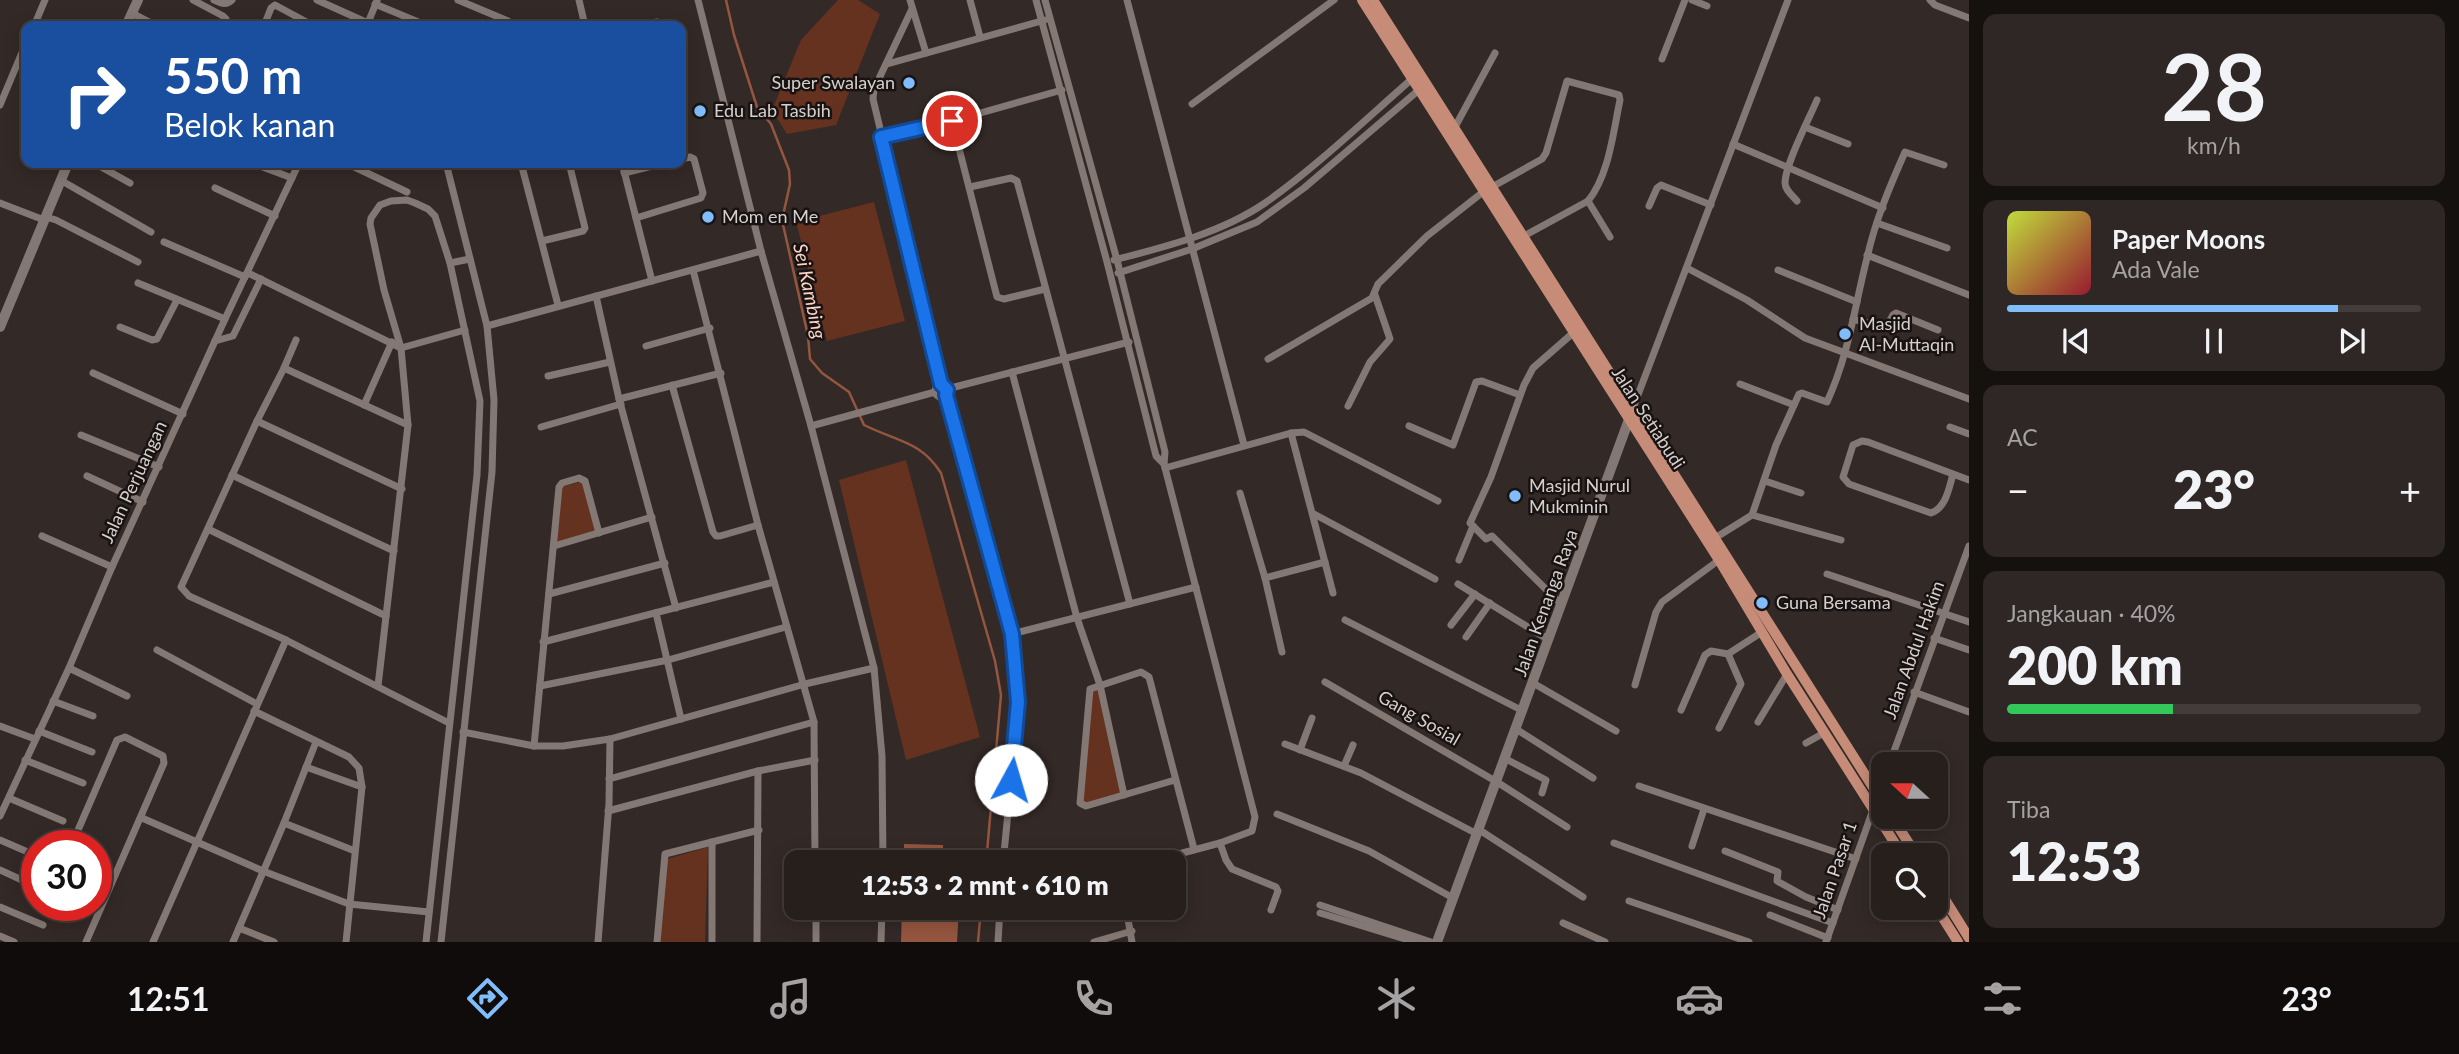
<!DOCTYPE html>
<html lang="id">
<head>
<meta charset="utf-8">
<style>
  :root { --surface:#261f1c; --page:#2e2725; --text:#f1f3f6; --muted:#a4a2a3; --line:#423d3b; --accent:#81bdfa }
  body { margin:0; font-family:Lato,sans-serif; background:var(--page); color:var(--text); height:100vh; display:flex; flex-direction:column; font-size:26px; white-space:nowrap }
  * { box-sizing:border-box; margin:0 }
  p { font-size:23px; color:var(--muted) }
  .icon { flex:none; width:38px; height:38px; fill:none; stroke:currentColor; stroke-width:2; stroke-linecap:round; stroke-linejoin:round }
  .map { position:relative; flex:1; overflow:hidden }
  .panel { display:flex; flex-direction:column; gap:14px; padding:14px; background:#15110f; width:490px }
  .panel>* { flex:none }
  .top-card { position:absolute; left:21px; top:21px; width:665px; height:147px; border-radius:14px; box-shadow:0 4px 18px #0003,0 0 0 2px var(--line); background:#1a4fa0; color:#fff; overflow:hidden }
  .needle { width:46px; rotate:291deg }
  .buttons { position:absolute; left:1871px; top:752px; display:grid; gap:14px }
  .buttons a { display:grid; place-items:center; width:77px; height:77px; border-radius:14px; background:var(--surface); box-shadow:0 4px 18px #0003,0 0 0 2px var(--line); font-size:35px }
  .speed { position:absolute; left:21px; top:830px; display:flex; gap:14px; font-size:35px; font-weight:700; text-align:center }
  .speed>* { display:grid; place-content:center; width:91px; height:91px; border-radius:50%; background:var(--surface); box-shadow:0 4px 18px #0003,0 0 0 2px var(--line); line-height:1 }
  .speed .limit { border:10px solid #d22; background:#fff; color:#111 }
  .pin { position:absolute; display:grid; place-items:center; width:60px; height:60px; color:#fff; margin:-30px; border:4px solid #fff; border-radius:50%; box-shadow:0 2px 7px #0007 }
  .me { position:absolute; width:77px; margin:-38px; rotate:6deg; stroke-linejoin:round; filter:drop-shadow(0 0 5px #0008) }
  .turn { display:flex; align-items:center; gap:24px; height:147px; padding:0 28px; font-size:32px }
  .turn .icon { width:91px; height:91px; stroke-width:2.5 }
  .turn b { display:block; font-size:49px; line-height:60px }
  .big { font-size:52px; font-weight:800; line-height:1.1 }
  .panel .tile { flex:1; display:flex; flex-direction:column; justify-content:center; gap:10px; min-width:0; padding:0 24px; border-radius:14px; background:var(--page) }
  .panel .dial { align-items:center; gap:0 }
  .dial b { font-size:91px; line-height:1 }
  .song { display:flex; align-items:center; gap:21px }
  .cover { width:84px; height:84px; border-radius:10px; background:linear-gradient(135deg,hsl(70 70% 55%),hsl(350 70% 35%)) }
  .played { height:7px; border-radius:4px; background:linear-gradient(90deg,var(--accent) 80%,var(--line) 80%) }
  .keys { display:flex; justify-content:space-around; direction:ltr }
  .heat { display:flex; justify-content:space-between; align-items:center; font-size:38px; direction:ltr }
  .charge { height:10px; border-radius:5px; background:linear-gradient(90deg,#34c759 40%,var(--line) 0) }
  .trip { position:absolute; left:784px; top:850px; width:402px; height:70px; border-radius:14px; background:var(--surface); box-shadow:0 4px 18px #0003,0 0 0 2px var(--line); font-weight:800; line-height:70px; text-align:center }
  .tabs { display:flex; height:112px; justify-content:space-around; align-items:center; background:#0f0c0b; color:var(--muted) }
  .tabs .icon { width:49px; height:49px }
  .tabs .active { color:var(--accent) }
  .tabs b { font-size:32px; color:var(--text) }
  main { display:flex; flex:1; min-height:0 }
  .map>svg:first-child { display:block }
  .green { fill:#653220 }
  .water { fill:#95563f }
  .lines { fill:none; stroke-linecap:round; stroke-linejoin:round }
  .stream { stroke:#95563f; stroke-width:2.5 }
  .street { stroke:#847874; stroke-width:7 }
  .secondary { stroke:#847874; stroke-width:10 }
  .primary { stroke:#c68c78; stroke-width:10 }
  .route-casing { stroke:#114b97; stroke-width:18 }
  .route { stroke:#1a73e8; stroke-width:12 }
  .poi-dot { fill:#81bdfa; stroke:#181312; stroke-width:2.5 }
  .labels { text-anchor:middle; stroke-width:5; stroke-linejoin:round; paint-order:stroke }
  .poi-label { font-size:18px; fill:#d6d0cd; stroke:#181312; text-anchor:start }
  .street-label { font-size:18px; fill:#d6d0cd; stroke:#181312 }
  .water-label { font-size:19px; font-style:italic; fill:#fcd5c7; stroke:#181312 }
</style>
</head>
<body>
<main>
<div class="map">
<svg width="1969" height="942" viewBox="0 0 1969 942">
  <rect width="100%" height="100%" fill="#332926"/>
  <g class="green">
    <path d="M838,0h20l22,14 -44,111 -49,9 -15,-24 29,-70z"/>
    <path d="M874,202l31,119 -78,20 -31,-119z"/>
    <path d="M906,460l74,277 -74,23 -67,-280z"/>
    <path d="M584,481l15,51 -45,14 7,-59z"/>
    <path d="M1100,686l22,108 -40,10 11,-116z"/>
    <path d="M708,847l-3,95h-47l6,-82z"/>
  </g>
  <g class="water">
    <path d="M904,844l39,1v18h-39z"/>
    <path d="M902,908h57l-2,34h-56z"/>
  </g>
  <g class="lines">
    <g class="stream">
      <path d="M726,0l8,35 23,72 14,17 18,46 1,14 -8,36 26,116 2,23 12,14 27,19 15,33c32,16 57,16 77,48l54,188 6,34 -15,168"/>
      <path d="M978,942l3,-34"/>
    </g>
    <g class="street">
      <path d="M193,0l30,16 3,3 -1,7"/>
      <path d="M214,0c7,3 12,6 18,0"/>
      <path d="M317,0l51,23"/>
      <path d="M458,0l50,21"/>
      <path d="M579,0l6,26"/>
      <path d="M698,0l63,251 50,175 63,242 8,88 1,107"/>
      <path d="M910,0l16,53"/>
      <path d="M970,0l10,37"/>
      <path d="M1036,0l71,262 49,194 8,8"/>
      <path d="M1045,0l72,260 48,192 -1,12 91,353 -3,14 -32,12 -75,20"/>
      <path d="M1127,0l117,445"/>
      <path d="M1692,0l15,6"/>
      <path d="M1930,0l5,5 34,13"/>
      <path d="M375,4l53,22"/>
      <path d="M912,9l-38,80 -1,10 68,285"/>
      <path d="M132,13l25,13"/>
      <path d="M367,25l10,-24"/>
      <path d="M34,26l11,-26"/>
      <path d="M264,26l7,-18 4,-3 39,21"/>
      <path d="M639,26l18,-4"/>
      <path d="M1662,59l23,-59"/>
      <path d="M887,64l158,-44"/>
      <path d="M1192,104l142,-104"/>
      <path d="M0,105l26,-62"/>
      <path d="M952,121l45,176 7,2 41,-10"/>
      <path d="M1455,127l40,-74"/>
      <path d="M1805,127l43,17"/>
      <path d="M881,137l71,-16 110,-31"/>
      <path d="M1733,144l150,64"/>
      <path d="M94,163l36,20"/>
      <path d="M252,163l40,15"/>
      <path d="M346,163l61,29"/>
      <path d="M521,163l37,142"/>
      <path d="M622,163l30,118"/>
      <path d="M624,173l40,-10"/>
      <path d="M62,181l89,51"/>
      <path d="M970,187l41,-9 6,3 113,423"/>
      <path d="M215,188l60,28"/>
      <path d="M1588,201l22,36"/>
      <path d="M1797,201c-4,-5 -12,-11 -12,-18 0,-18 24,-64 32,-83"/>
      <path d="M0,203l44,17"/>
      <path d="M1649,206l8,-18 4,-3 50,20"/>
      <path d="M46,217l10,3 82,42"/>
      <path d="M636,218l65,-20 2,-5 -9,-34 -4,-2 -9,2"/>
      <path d="M1877,223l70,25"/>
      <path d="M542,241l41,-10 2,-3 -16,-65"/>
      <path d="M164,242l81,35"/>
      <path d="M1867,255l102,40"/>
      <path d="M1114,260c51,-13 107,-27 151,-57 51,-36 101,-84 148,-125"/>
      <path d="M450,263l20,-4"/>
      <path d="M1687,268l60,32 58,38 164,61"/>
      <path d="M693,270l65,255 56,197 1,141"/>
      <path d="M1778,270l79,32"/>
      <path d="M248,273l153,75 64,-18"/>
      <path d="M1118,273l74,-24 65,-27 47,-34 116,-99"/>
      <path d="M138,283l87,36"/>
      <path d="M596,296l23,103 57,209"/>
      <path d="M1853,319l33,9 7,-13 3,-2 42,17"/>
      <path d="M487,326l274,-75"/>
      <path d="M120,327l32,13 5,-1 20,-39"/>
      <path d="M215,341l18,-5 28,-57"/>
      <path d="M646,346l64,-18"/>
      <path d="M1268,359l104,-61 6,-14 49,-48 56,-44 59,-33 4,-6 21,-72 52,14 1,5c-7,33 -11,75 -32,101l-64,35"/>
      <path d="M284,368l12,-28"/>
      <path d="M1012,372l65,246 23,67 24,110"/>
      <path d="M93,373l90,41"/>
      <path d="M548,376l62,-14"/>
      <path d="M1740,384l54,21"/>
      <circle cx="941" cy="391" r="6"/>
      <path d="M672,385l41,147 3,4h4l38,-11"/>
      <path d="M947,389l182,-47"/>
      <path d="M946,395l66,239 7,68 -16,161"/>
      <path d="M619,399l102,-26"/>
      <path d="M364,405l28,-63"/>
      <path d="M1348,406l22,-44 20,-23 -15,-44"/>
      <path d="M1633,408l155,-408"/>
      <path d="M257,421l145,68"/>
      <path d="M408,425l-124,-57 -27,53 -76,166 8,9 97,44 163,83"/>
      <path d="M811,426l124,-34"/>
      <path d="M1409,426l44,19 23,-63 6,-1 38,14"/>
      <path d="M541,427l80,-23"/>
      <path d="M1950,427l19,7"/>
      <path d="M1291,433l42,160"/>
      <path d="M81,435l78,32"/>
      <path d="M1165,468l126,-35 13,-1 134,69"/>
      <path d="M1953,474c-4,14 -7,34 -22,39l-82,-29 -6,-7 10,-32 9,-4 6,1 101,38"/>
      <path d="M232,475l162,76"/>
      <path d="M87,476l56,26"/>
      <path d="M1765,481l36,12"/>
      <path d="M1240,493l25,85 60,-16"/>
      <path d="M1314,514l121,65"/>
      <path d="M1752,515l89,25"/>
      <path d="M208,529l178,87"/>
      <path d="M42,536l70,31"/>
      <path d="M1715,538l37,-23 24,-70 23,-51 3,-1 25,9c22,-48 27,-93 40,-144 8,-37 23,-72 38,-106l39,13"/>
      <path d="M554,546l98,-29"/>
      <path d="M1459,560l14,-34"/>
      <path d="M1827,574l142,48"/>
      <path d="M1265,578l17,74"/>
      <path d="M1458,584l91,56"/>
      <path d="M549,594l116,-31"/>
      <path d="M1562,605l-70,-69 -6,3 -16,-16 21,-46 33,-92 9,-17 40,-35"/>
      <path d="M656,613l25,106"/>
      <path d="M1345,620l178,91"/>
      <path d="M1451,625l24,-31"/>
      <path d="M1012,634l184,-47"/>
      <path d="M1466,637l24,-34"/>
      <path d="M1934,638l35,12"/>
      <path d="M543,642l231,-60"/>
      <path d="M157,650l100,54"/>
      <path d="M69,668l58,28"/>
      <path d="M1325,682l172,100 70,45"/>
      <path d="M1533,683l83,48"/>
      <path d="M1635,685l21,-73 6,-10 57,-42"/>
      <path d="M378,686l30,-261 -7,-77 -17,-58 -14,-66 1,-6 9,-13 11,-4 16,-1 8,3 13,6 7,7 15,47 30,138 -3,74 -51,467"/>
      <path d="M540,686l128,-26 118,-33"/>
      <path d="M1914,692l55,20"/>
      <path d="M53,701l40,15"/>
      <path d="M1681,710l24,-55 6,-4 17,3 34,-22"/>
      <path d="M254,711l95,46 10,11 3,19 -16,155"/>
      <path d="M1758,722l29,-48"/>
      <path d="M0,726l35,13"/>
      <path d="M1719,728l22,-44 -13,-30"/>
      <path d="M1516,729l77,49"/>
      <path d="M39,731l53,21"/>
      <path d="M463,732l71,14h29l47,-7 195,-55 69,-16"/>
      <path d="M316,742l-32,81 71,28"/>
      <path d="M1806,743l18,-10"/>
      <path d="M1285,744l76,29 116,61"/>
      <path d="M534,746l25,-259 3,-4 17,-5 6,3 14,52"/>
      <path d="M1300,750l12,-32"/>
      <path d="M1506,759l40,21 -4,13"/>
      <path d="M25,760l58,23"/>
      <path d="M1889,765l80,-219"/>
      <path d="M1344,766l9,-21"/>
      <path d="M306,767l56,20"/>
      <path d="M609,779l205,-57"/>
      <path d="M1175,780l-89,26 -6,-3 10,-114 51,-17 8,5 45,172"/>
      <path d="M1639,786l217,73"/>
      <path d="M1878,796l5,-13"/>
      <path d="M9,798l54,23"/>
      <path d="M608,811l150,-40 57,-11"/>
      <path d="M1277,814l92,37 84,47"/>
      <path d="M0,816l69,-148 43,-101 113,-248 74,-156"/>
      <path d="M142,818l121,53 86,33 80,8"/>
      <path d="M1478,829l105,68"/>
      <path d="M0,840l37,16"/>
      <path d="M1220,843l6,17 6,9 44,18 2,4 -7,19"/>
      <path d="M1614,843l219,80"/>
      <path d="M72,844l45,-104 8,-3 38,19 1,7 -78,179"/>
      <path d="M1692,846l12,-37"/>
      <path d="M1725,851l53,21 -1,9 29,16 32,13"/>
      <path d="M0,870l37,17"/>
      <path d="M1629,901l120,41"/>
      <path d="M1320,905l111,37"/>
      <path d="M0,907l43,18"/>
      <path d="M816,908v34"/>
      <path d="M1126,908l6,34"/>
      <path d="M1320,913l95,29"/>
      <path d="M1770,915l58,23"/>
      <path d="M66,919l3,-10 -1,-4"/>
      <path d="M1563,923l42,19"/>
      <path d="M239,928l35,14"/>
      <path d="M0,936l14,6"/>
      <path d="M153,942l133,-302"/>
      <path d="M233,942l51,-119"/>
      <path d="M441,942l51,-470 2,-72 -7,-74 -41,-163"/>
      <path d="M598,942l11,-138 1,-65"/>
      <path d="M657,942l8,-88 94,-24"/>
      <path d="M712,942v-100"/>
      <path d="M757,942l1,-171"/>
      <path d="M881,942l1,-34"/>
      <path d="M998,942l2,-34"/>
      <path d="M1094,942l38,-11"/>
      <path d="M1826,942l48,-135"/>
    </g>
    <g class="secondary">
      <path d="M126,26l12,-26"/>
      <path d="M0,327l68,-164"/>
      <path d="M1437,942l194,-528"/>
    </g>
    <g class="primary">
      <path d="M1362,0l357,560 68,114 116,182"/>
      <path d="M1373,0l510,803"/>
      <path d="M1892,817l25,39"/>
      <path d="M1936,885l33,53"/>
      <path d="M1936,907l22,35"/>
    </g>
  </g>
  <g class="lines">
    <defs>
      <path id="route" d="M952,121l-71,16 60,247 6,6 -1,5 66,239 6,68 -7,78"/>
    </defs>
    <use href="#route" class="route-casing"/>
    <use href="#route" class="route"/>
  </g>
  <g class="poi-dot">
    <circle cx="909" cy="83" r="7"/>
    <circle cx="700" cy="111" r="7"/>
    <circle cx="708" cy="217" r="7"/>
    <circle cx="1845" cy="334" r="7"/>
    <circle cx="1515" cy="496" r="7"/>
    <circle cx="1762" cy="603" r="7"/>
  </g>
  <g class="labels">
    <g class="poi-label">
      <text x="895" y="89" text-anchor="end">Super Swalayan</text>
      <text x="714" y="117">Edu Lab Tasbih</text>
      <text x="722" y="223">Mom en Me</text>
      <text x="1859" y="330">Masjid<tspan x="1859" dy="21">Al-Muttaqin</tspan></text>
      <text x="1529" y="492">Masjid Nurul<tspan x="1529" dy="21">Mukminin</tspan></text>
      <text x="1776" y="609">Guna Bersama</text>
    </g>
    <g class="street-label">
      <text transform="translate(1648 418) rotate(57)" y="6">Jalan Setiabudi</text>
      <text transform="translate(134 482) rotate(-65)" y="6">Jalan Perjuangan</text>
      <text transform="translate(1546 603) rotate(-70)" y="6">Jalan Kenanga Raya</text>
      <text transform="translate(1914 650) rotate(-70)" y="6">Jalan Abdul Hakim</text>
      <text transform="translate(1419 718) rotate(30)" y="6">Gang Sosial</text>
      <text transform="translate(1835 870) rotate(-71)" y="6">Jalan Pasar 1</text>
    </g>
    <g class="water-label">
      <text transform="translate(810 291) rotate(78)" y="7">Sei Kambing</text>
    </g>
  </g>
</svg>
<div class="buttons">
<a><svg class="needle" viewBox="-14 -14 28 28"><path d="M0-13l5 13h-10z" fill="#e53935"/><path d="M0 13l5-13h-10z" fill="#a4a2a3"/></svg></a>
<a><svg class="icon" aria-label="search" viewBox="0 0 24 24"><circle cx="10" cy="10" r="6"/><path d="M15 15l6 6"/></svg></a>
</div>
<div class="speed"><div class="limit">30</div></div>
<div class="pin" style="left:952px;top:121px;background:#d93025"><svg class="icon" aria-label="arrive" viewBox="0 0 24 24"><path d="M6 21V4h12l-3 4 3 4H6"/></svg></div>
<svg class="me" style="left:1011px;top:780px" viewBox="-20 -20 40 40"><circle r="19" fill="#fff"/><path d="M0-13L10 11 0 6-10 11z" fill="#1a73e8"/></svg>
<div class="trip">12:53 · 2 mnt · 610 m</div>
<div class="top-card">
<div class="turn"><svg class="icon" aria-label="right" viewBox="0 0 24 24"><path d="M7 20v-9h11M14 6l5 5-5 5"/></svg><div><b>550 m</b>Belok kanan</div></div>
</div>
</div>
<section class="panel">
<div class="tile dial"><b>28</b><p>km/h</p></div>
<div class="tile">
<div class="song"><i class="cover"></i><div><b>Paper Moons</b><p>Ada Vale</p></div></div>
<div class="played"></div>
<div class="keys"><svg class="icon" aria-label="previous" viewBox="0 0 24 24"><path d="M18 5L8 12l10 7zM5 5v14"/></svg><svg class="icon" aria-label="pause" viewBox="0 0 24 24"><path d="M8 5v14M16 5v14"/></svg><svg class="icon" aria-label="next" viewBox="0 0 24 24"><path d="M6 5l10 7-10 7zM19 5v14"/></svg></div>
</div>
<div class="tile"><p>AC</p>
<div class="heat"><a>−</a><b class="big">23°</b><a>+</a></div>
</div>
<div class="tile"><p>Jangkauan · 40%</p><b class="big">200 km</b><div class="charge"></div></div>
<div class="tile"><p>Tiba</p><b class="big">12:53</b></div>
</section>
</main>
<nav class="tabs">
<b>12:51</b>
<svg class="icon active" aria-label="directions" viewBox="0 0 24 24"><path d="M12 3l9 9-9 9-9-9zM9 14v-3h6M13 9l2 2-2 2"/></svg>
<svg class="icon" aria-label="music" viewBox="0 0 24 24"><path d="M9 18V5l10-2v13"/><circle cx="6" cy="18" r="3"/><circle cx="16" cy="16" r="3"/></svg>
<svg class="icon" aria-label="phone" viewBox="0 0 24 24"><path d="M5 4h4l2 5-3 2q2 4 5 5l2-3 5 2v4C11 20 4 13 5 4z"/></svg>
<svg class="icon" aria-label="climate" viewBox="0 0 24 24"><path d="M12 3v18M4 7l16 10M4 17L20 7"/></svg>
<svg class="icon" aria-label="car" viewBox="0 0 24 24"><path d="M5 17H2v-5l4-1 3-4h7l3 4 3 1v5h-3M9 17h6M6 11h13"/><circle cx="7" cy="17" r="2"/><circle cx="17" cy="17" r="2"/></svg>
<svg class="icon" aria-label="filters" viewBox="0 0 24 24"><path d="M4 7h16M4 17h16"/><circle cx="9" cy="7" r="2"/><circle cx="15" cy="17" r="2"/></svg>
<b>23°</b>
</nav>
</body>
</html>
